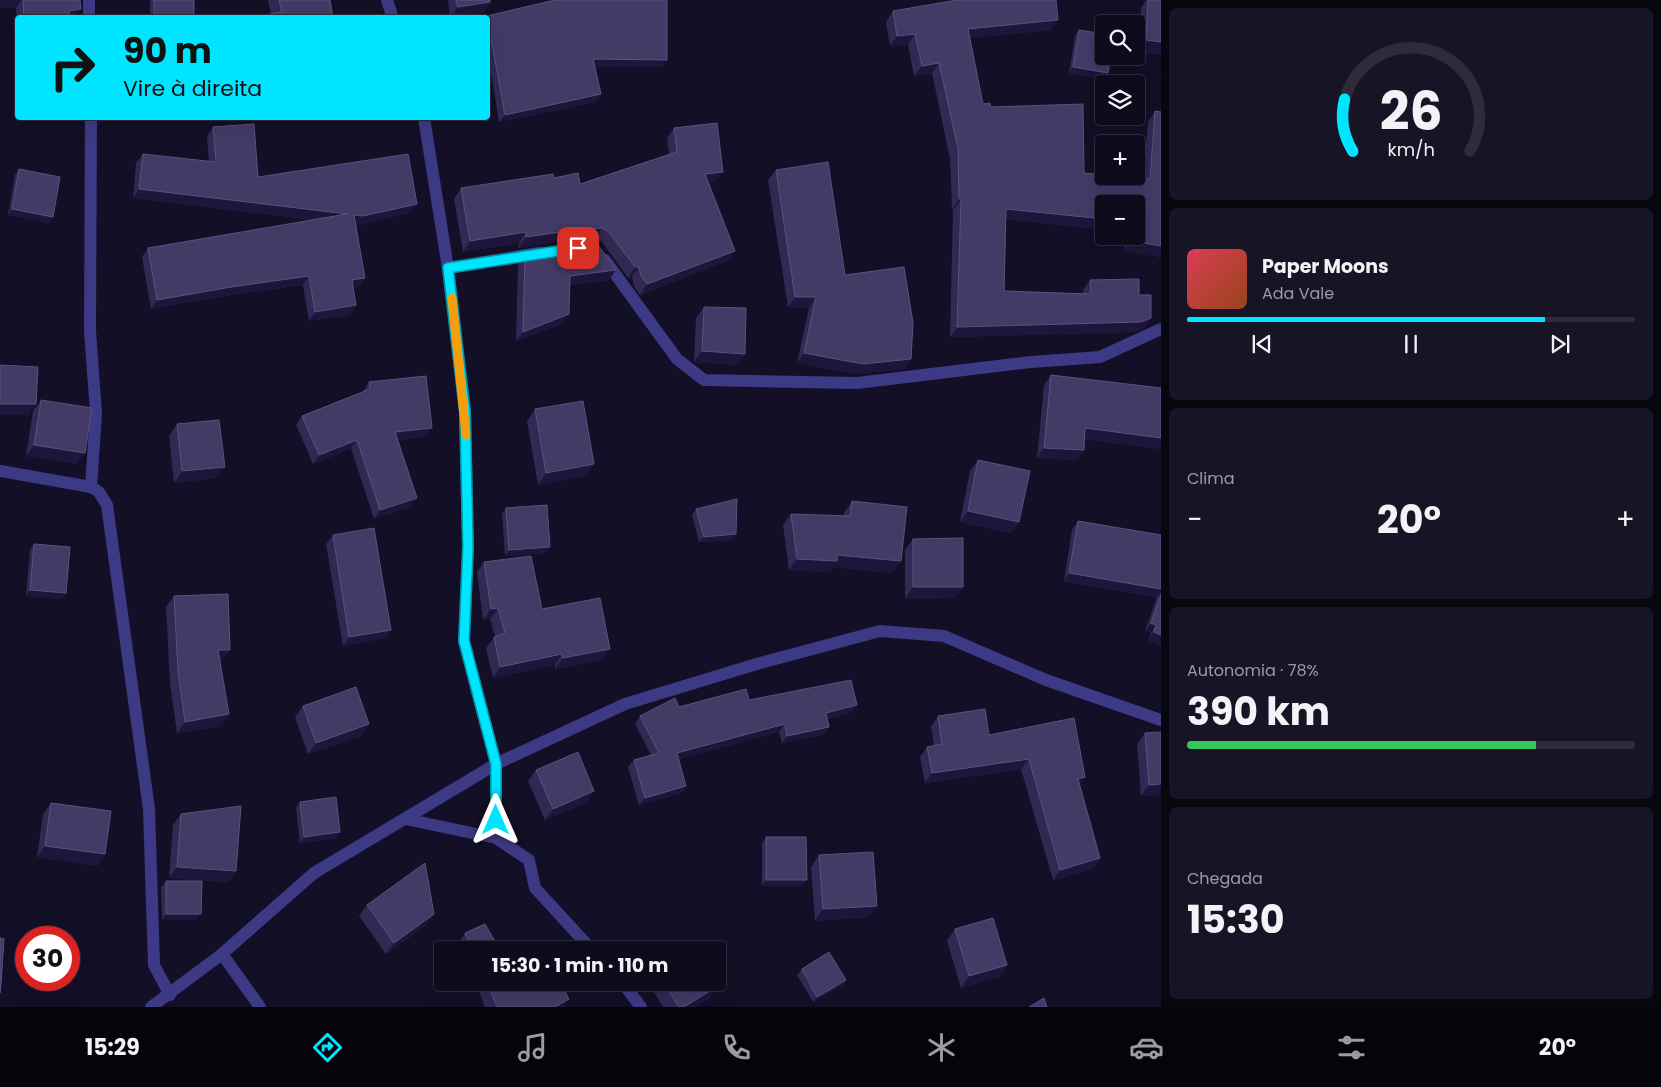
<!DOCTYPE html>
<html lang="pt">
<head>
<meta charset="utf-8">
<style>
  :root { --surface:#0e0b1c; --page:#171425; --text:#f1f3f6; --muted:#9b9ba3; --line:#2e2b3b; --accent:#00e5ff }
  body { margin:0; font-family:Poppins,sans-serif; background:var(--page); color:var(--text); height:100vh; display:flex; flex-direction:column; font-size:19px; white-space:nowrap }
  * { box-sizing:border-box; margin:0 }
  p { font-size:16px; color:var(--muted) }
  .icon { flex:none; width:28px; height:28px; fill:none; stroke:currentColor; stroke-width:2; stroke-linecap:round; stroke-linejoin:round }
  .map { position:relative; flex:1; overflow:hidden }
  .panel { display:flex; flex-direction:column; gap:8px; padding:8px; background:#08060f; width:500px }
  .panel>* { flex:none }
  .hud { position:absolute; left:15px; top:15px; width:475px; height:105px; border-radius:5px; box-shadow:0 5px 20px #0002,0 0 0 1px var(--line); background:#00e5ff; color:#111; overflow:hidden }
  .tools { position:absolute; left:1095px; top:15px; display:grid; gap:10px }
  .tools a { display:grid; place-items:center; width:50px; height:50px; border-radius:5px; background:var(--surface); box-shadow:0 5px 20px #0002,0 0 0 1px var(--line); font-size:25px }
  .speed { position:absolute; left:15px; top:926px; display:flex; gap:10px; font-size:25px; font-weight:700; text-align:center }
  .speed>* { display:grid; place-content:center; width:65px; height:65px; border-radius:50%; background:var(--surface); box-shadow:0 5px 20px #0002,0 0 0 1px var(--line); line-height:1 }
  .speed .limit { border:8px solid #d22; background:#fff; color:#111 }
  .pin { position:absolute; display:grid; place-items:center; width:42px; height:42px; color:#fff; margin:-21px; border-radius:10px; box-shadow:0 2px 8px #0006 }
  .me { position:absolute; width:55px; margin:-28px; rotate:0deg; stroke-linejoin:round; filter:drop-shadow(0 0 4px #0008) }
  .turn { display:flex; align-items:center; gap:18px; height:105px; padding:0 25px; font-size:22px }
  .turn .icon { width:65px; height:65px; stroke-width:2.5 }
  .turn b { display:block; font-size:35px; line-height:42px }
  .big { font-size:38px; font-weight:700; line-height:1.1 }
  .panel .card { flex:1; display:flex; flex-direction:column; justify-content:center; gap:8px; min-width:0; padding:0 18px; border-radius:8px; background:var(--page) }
  .panel .dial { align-items:center; gap:0 }
  .dial svg { height:130px; overflow:visible; fill:none; stroke:var(--line); stroke-width:7; stroke-linecap:round; text-anchor:middle }
  .dial text { fill:var(--text); stroke:none }
  .song { display:flex; align-items:center; gap:15px }
  .cover { width:60px; height:60px; border-radius:8px; background:linear-gradient(135deg,hsl(350 70% 55%),hsl(20 70% 35%)) }
  .played { height:5px; border-radius:2px; background:linear-gradient(90deg,var(--accent) 80%,var(--line) 80%) }
  .keys { display:flex; justify-content:space-around; direction:ltr }
  .heat { display:flex; justify-content:space-between; align-items:center; font-size:28px; direction:ltr }
  .charge { height:8px; border-radius:4px; background:linear-gradient(90deg,#34c759 78%,var(--line) 0) }
  .trip { position:absolute; left:434px; top:941px; width:292px; height:50px; border-radius:5px; background:var(--surface); box-shadow:0 5px 20px #0002,0 0 0 1px var(--line); font-weight:700; line-height:50px; text-align:center }
  .dock { display:flex; height:80px; justify-content:space-around; align-items:center; background:#06040b; color:var(--muted) }
  .dock .icon { width:35px; height:35px }
  .dock .selected { color:var(--accent) }
  .dock b { font-size:22px; color:var(--text) }
  main { display:flex; flex:1; min-height:0 }
  .map>svg:first-child { display:block }
  .lines { fill:none; stroke-linecap:round; stroke-linejoin:round }
  .minor { stroke:#3d3a85; stroke-width:12 }
  .wall { fill:#312854 }
  .shaded-wall { fill:#1d163a }
  .building { fill:#433a66; stroke:#5a527e }
  .route-casing { stroke:#0095a6; stroke-width:12 }
  .route { stroke:#00e5ff; stroke-width:9 }
  .slow { stroke:#f59e0b; stroke-width:9 }
</style>
</head>
<body>
<main>
<div class="map">
<svg width="1161" height="1007" viewBox="0 0 1161 1007">
  <rect width="100%" height="100%" fill="#130f26"/>
  <g class="lines">
    <g class="minor">
      <path d="M387,0l6,18"/>
      <path d="M89,18v-18"/>
      <path d="M424,118l24,150 17,144 3,135 -4,94 32,123v74l33,22 6,28 57,62"/>
      <path d="M605,260l72,99 27,21 153,3 174,-21 69,-5 61,-28"/>
      <path d="M448,268l91,-15"/>
      <path d="M0,471l91,16 8,5 8,13 42,304 5,156 16,30"/>
      <path d="M91,487l5,-74 -6,-82 1,-213"/>
      <path d="M405,819l91,19"/>
      <path d="M222,954l38,53"/>
      <path d="M622,982l19,25"/>
      <path d="M151,1007l71,-53 92,-81 182,-109 129,-60 135,-41 120,-32 64,5 102,44 115,40"/>
    </g>
  </g>
  <g class="wall">
    <path d="M0,0h80l-5,18h-57v21l-2,-31h-16z"/>
    <rect x="150" y="0" width="44" height="18"/>
    <path d="M268,0h62l3,18h-75v-2l13,-2z"/>
    <path d="M448,0h42v2l-7,10 -33,6z"/>
    <path d="M1146,0h15v54l-23,-2 3,-44z"/>
    <path d="M893,11l158,19 -81,8 13,66 8,3 93,66 59,5 5,-56 7,-11 6,146 -37,-6 2,-15h10v-32l-130,16 -2,71 79,3v-4l7,-10 49,15 12,23 -7,10 -10,4 -184,5 3,-127h-1l-2,-51 -18,-86 -18,3 -6,-32 -18,2 -4,-24z"/>
    <path d="M487,16l180,44 -5,7h-67l6,27 -6,8 -96,20 -11,-68v-36h-2z"/>
    <path d="M1079,30l25,49 -35,-6 6,-37z"/>
    <path d="M213,127l45,50 152,36 -54,12 9,53 -6,9 -6,1 3,17 -6,10 -41,6 -6,-36 -79,11 -73,13 -9,-52 6,-9 165,-28 -180,-22 3,-35 7,-9 66,8 -2,-26z"/>
    <path d="M674,128l41,55h-6l26,68 -8,10 -87,34 -6,-9 -2,-9 -4,1 -26,-36 -7,-3 -35,2 -42,7 1,-5 -56,9 -9,-53 7,-11 93,-10 26,6 89,-30 -2,-16z"/>
    <path d="M19,169l34,48 -4,6 -41,-8 7,-40z"/>
    <path d="M776,170l69,105 66,84 -7,10 -49,5 -58,-11 12,-55 -21,-1 -20,-127z"/>
    <path d="M525,255l84,25 -39,5 -8,39 -46,17 2,-77z"/>
    <path d="M704,307l41,47 -8,11 -43,-3 2,-44z"/>
    <path d="M1051,375l110,13v61l-77,-10 -7,21 -40,-2 7,-73z"/>
    <path d="M369,382l57,54 -28,4 13,67 -37,12 -23,-71 -38,16 -17,-39 6,-9 61,-24z"/>
    <path d="M41,400l36,64 -51,-8 7,-45z"/>
    <path d="M535,409l59,55 -8,12 -48,9 -11,-64z"/>
    <path d="M177,424l39,54 -42,5 -5,-47z"/>
    <path d="M978,460l41,62 -8,11 -51,-11 10,-51z"/>
    <path d="M852,501l41,72 -60,-6 -4,5 -40,-2 -6,-45 8,-11 52,2 1,-3z"/>
    <path d="M506,508l40,45 -41,3 -3,-42z"/>
    <path d="M696,509l40,25 -4,6 -33,2 -7,-27z"/>
    <path d="M1078,521l83,14v111l-13,-5 3,-8 -6,-2 12,-34 -93,-15 8,-52z"/>
    <path d="M333,535l58,95 -6,8 -42,8 -17,-102z"/>
    <path d="M913,539l42,59 -50,1v-49z"/>
    <path d="M34,544l28,55 -36,-3 4,-46z"/>
    <path d="M484,562l58,47 60,51 -47,9v-4l-62,13 -7,-30 8,-11h1l-5,-18 -7,1 -6,-48z"/>
    <path d="M174,596l48,65h-2l1,65 -44,7 -7,-50 -4,-76z"/>
    <path d="M303,706l58,30 -53,18 -13,-37z"/>
    <path d="M679,707l173,5 -25,7 2,8 -6,8 -41,8 -3,-11 -101,27 8,27 -5,7 -42,12 -11,-38 6,-7 17,-5 -16,-31 5,-8z"/>
    <path d="M938,716l51,19 96,42 -6,8 21,73 -7,11 -40,11 -32,-111 -96,14 -5,-26 7,-10 7,-1 -3,-19z"/>
    <path d="M1145,733l16,62 -20,1 -4,-52z"/>
    <path d="M536,770l50,33 -41,17 -17,-39z"/>
    <path d="M300,802l40,30 -4,6 -36,5 -4,-35z"/>
    <path d="M51,803l54,51 -8,12 -60,-9 6,-43z"/>
    <path d="M181,814l55,57 -8,11 -59,-4 4,-53z"/>
    <path d="M766,837l36,49h-40v-43z"/>
    <path d="M819,855l50,62 -54,4 -4,-54z"/>
    <path d="M166,881l31,39h-35l-1,-33z"/>
    <path d="M367,905l67,9 -8,11 -40,29 -27,-38z"/>
    <path d="M955,929l52,36 -8,12 -38,11 -14,-47z"/>
    <path d="M465,933l35,17h-39l-3,-6z"/>
    <path d="M802,969l44,11 -5,6 -28,16 -16,-27z"/>
    <path d="M475,982h44l3,6 42,19h-79z"/>
    <path d="M648,982h67l-5,16 -15,9h-32z"/>
  </g>
  <g class="shaded-wall">
    <path d="M0,0h22l-6,8h-16z"/>
    <path d="M490,2l-7,10 -32,6 7,-11z"/>
    <path d="M81,9l-6,9h-11l5,-7z"/>
    <path d="M1058,20l-7,10 -90,9 7,-10z"/>
    <path d="M915,34l-7,10 -18,2 7,-10z"/>
    <path d="M1146,40l15,2v12l-23,-2z"/>
    <path d="M593,59l74,1 -5,7h-74z"/>
    <path d="M939,63l-7,10 -18,3 8,-10z"/>
    <path d="M1073,67l35,6 -4,6 -35,-6z"/>
    <path d="M601,94l-6,8 -96,20 6,-7z"/>
    <path d="M723,172l-8,11 -17,2 7,-11z"/>
    <path d="M139,189l208,25 -7,10 -207,-26z"/>
    <path d="M959,199h2l-8,11h-1z"/>
    <path d="M417,204l-7,9 -53,13 -9,-2 6,-9z"/>
    <path d="M12,209l41,8 -4,6 -41,-8z"/>
    <path d="M1006,209l98,10v11l-105,-11z"/>
    <path d="M602,228l-7,11 -35,2 -42,7 8,-11 41,-6z"/>
    <path d="M526,232l-7,11 -56,9 7,-11z"/>
    <path d="M1131,241l30,5v11l-37,-6z"/>
    <path d="M735,251l-8,10 -87,34 7,-11z"/>
    <path d="M635,267h4l-7,10 -4,1z"/>
    <path d="M616,270l-7,10 -46,6 7,-10z"/>
    <path d="M309,276l-6,9 -79,11 -73,13 6,-9 74,-13z"/>
    <path d="M365,278l-6,9 -13,3 6,-10z"/>
    <path d="M795,297h21l-7,11 -21,-1z"/>
    <path d="M356,305l-6,10 -41,6 6,-9z"/>
    <path d="M569,314l-7,10 -46,17 7,-9z"/>
    <path d="M1151,318l-7,10 -10,4 -184,5 7,-10z"/>
    <path d="M702,351l43,3 -8,11 -43,-3z"/>
    <path d="M804,353l107,6 -7,10 -49,5 -58,-11z"/>
    <path d="M0,404h36l-8,11h-28z"/>
    <path d="M432,428l-6,8 -37,5 6,-9z"/>
    <path d="M1085,428l76,10v11l-83,-11z"/>
    <path d="M357,440l-6,8 -38,16 6,-9z"/>
    <path d="M34,445l51,8 -8,11 -51,-8z"/>
    <path d="M1044,448l40,2 -7,10 -40,-2z"/>
    <path d="M594,464l-8,12 -48,9 8,-12z"/>
    <path d="M225,467l-9,11 -42,5 8,-12z"/>
    <path d="M417,498l-6,9 -37,12 6,-9z"/>
    <path d="M968,511l51,11 -8,11 -51,-11z"/>
    <path d="M736,534l-4,6 -33,2 5,-5z"/>
    <path d="M550,547l-4,6 -41,3 4,-6z"/>
    <path d="M837,555l64,6 -8,12 -60,-6 -4,5 -40,-2 8,-11z"/>
    <path d="M1069,573l92,16v3l-4,5 -93,-15z"/>
    <path d="M913,587h50l-8,11 -50,1z"/>
    <path d="M30,590l36,3 -4,6 -36,-3z"/>
    <path d="M498,608l-8,11 -7,1 8,-11z"/>
    <path d="M1151,623l5,2 -5,8 -6,-2z"/>
    <path d="M391,630l-6,8 -42,8 6,-9z"/>
    <path d="M1154,632l7,3v11l-13,-5z"/>
    <path d="M610,649l-8,11 -47,9 8,-11z"/>
    <path d="M218,650h12l-8,11 -12,1z"/>
    <path d="M562,654l-7,11 -62,13 7,-11z"/>
    <path d="M857,705l-5,7 -32,9 6,-8z"/>
    <path d="M229,714l-8,12 -44,7 8,-11z"/>
    <path d="M369,724l-8,12 -53,18 8,-11z"/>
    <path d="M785,724l-6,8 -108,29 6,-8z"/>
    <path d="M829,727l-6,8 -41,8 5,-7z"/>
    <path d="M1029,759l-8,10 -96,14 7,-10z"/>
    <path d="M1085,777l-7,10v-8z"/>
    <path d="M1161,784v11l-20,1 8,-11z"/>
    <path d="M686,786l-5,7 -42,12 6,-7z"/>
    <path d="M594,791l-8,12 -41,17 8,-11z"/>
    <path d="M340,832l-4,6 -36,5 4,-6z"/>
    <path d="M45,846l60,8 -8,12 -60,-9z"/>
    <path d="M1100,858l-7,11 -40,11 7,-10z"/>
    <path d="M177,867l59,4 -8,11 -59,-4z"/>
    <path d="M766,880h41l-5,6h-40z"/>
    <path d="M877,906l-8,11 -54,4 8,-12z"/>
    <path d="M166,914h35l-4,6h-35z"/>
    <path d="M434,914l-8,11 -40,29 8,-11z"/>
    <path d="M1007,965l-8,12 -38,11 8,-12z"/>
    <path d="M846,980l-5,6 -28,16 4,-5z"/>
    <path d="M718,986l-8,12 -15,9h-11z"/>
    <path d="M569,999l-5,8h-9z"/>
  </g>
  <g class="building">
    <path d="M23,0h57l1,9 -12,2 1,7h-46z"/>
    <rect x="154" y="0" width="40" height="18"/>
    <path d="M279,0h51l3,18h-74l-1,-2 24,-4z"/>
    <path d="M456,0h34v2l-32,5z"/>
    <path d="M555,0h112v60l-74,-1 8,35 -96,21 -18,-99z"/>
    <path d="M957,0h99l2,20 -90,9 15,75 7,-1 1,4 92,-3 1,69 20,2v1h18l28,3 5,-68 6,1v134l-30,-5 1,-5h4v-32h-32v15l-98,-10 -2,82 87,3 -1,-14 49,-1v16h12v23l-10,4 -184,5 4,-128h-2l-1,-51 -19,-85 -17,3 -7,-32 -18,2 -4,-25z"/>
    <path d="M1148,0h13v42l-15,-2z"/>
    <path d="M1079,30l25,4v22h7l-3,17 -35,-6z"/>
    <path d="M717,123l6,49 -18,2 30,77 -88,33 -6,-8 -2,-9h-4l-26,-35 -7,-4 -35,3 -41,6v-5l-56,9 -9,-53 92,-14 1,4 24,-5 2,11 97,-32 -3,-24z"/>
    <path d="M254,124l4,53 150,-23 9,50 -54,12 -9,-1 11,63 -13,2 4,25 -41,7 -6,-36 -78,11 -74,13 -9,-52 199,-34 -208,-25 4,-35 73,8 -3,-35z"/>
    <path d="M828,162l17,113 59,-8 9,56 -2,36 -48,5 -59,-11 12,-56h-21l-19,-127z"/>
    <path d="M19,169l41,8 -7,40 -41,-8z"/>
    <path d="M598,245l18,25 -46,6 -1,38 -46,18 2,-77 44,-8z"/>
    <path d="M704,307l42,1 -1,46 -43,-3z"/>
    <path d="M0,365l38,2 -2,37h-36z"/>
    <path d="M1051,375l110,13v50l-76,-10 -1,22 -40,-2z"/>
    <path d="M426,376l6,52 -37,4 22,66 -37,12 -23,-70 -38,15 -17,-39 68,-27 -1,-7z"/>
    <path d="M41,400l51,8 -7,45 -51,-8z"/>
    <path d="M583,401l11,63 -48,9 -11,-64z"/>
    <path d="M219,420l6,47 -43,4 -5,-47z"/>
    <path d="M978,460l52,11 -11,51 -51,-11z"/>
    <path d="M737,499l-1,35 -32,3 -8,-28z"/>
    <path d="M852,501l55,6 -6,54 -64,-6v6l-40,-2 -6,-45 59,2z"/>
    <path d="M547,505l3,42 -41,3 -3,-42z"/>
    <path d="M1078,521l83,14v54l-92,-16z"/>
    <path d="M374,528l17,102 -42,7 -16,-102z"/>
    <path d="M963,538v49h-50v-48z"/>
    <path d="M34,544l36,3 -4,46 -36,-3z"/>
    <path d="M531,556l11,53 58,-11 10,51 -47,9 -1,-4 -62,13 -6,-30 11,-4 -7,-25 -7,1 -7,-47z"/>
    <path d="M228,594l2,56h-12l11,64 -44,8 -7,-51 -4,-75z"/>
    <path d="M1161,595v40l-7,-3 2,-7 -5,-2z"/>
    <path d="M851,680l6,25 -31,8 3,14 -42,9 -2,-12 -108,29 9,33 -41,12 -11,-38 25,-7 -19,-37 35,-18 4,9 67,-18 3,11z"/>
    <path d="M356,687l13,37 -53,19 -13,-37z"/>
    <path d="M985,709l4,26 85,-17 11,59 -7,2 22,79 -40,12 -31,-111 -97,14 -5,-26 15,-3 -4,-28z"/>
    <path d="M1161,732v52l-12,1 -4,-52z"/>
    <path d="M578,752l16,39 -41,18 -17,-39z"/>
    <path d="M336,797l4,35 -36,5 -4,-35z"/>
    <path d="M51,803l60,8 -6,43 -60,-8z"/>
    <path d="M241,806l-5,65 -59,-4 4,-53z"/>
    <path d="M766,837h40l1,43h-41z"/>
    <path d="M873,852l4,54 -54,3 -4,-54z"/>
    <path d="M425,863l9,51 -40,29 -27,-38z"/>
    <path d="M166,881h36l-1,33h-35z"/>
    <path d="M993,918l14,47 -38,11 -14,-47z"/>
    <path d="M485,924l15,26h-27l-8,-17z"/>
    <path d="M0,938l4,1 -3,45 -1,9z"/>
    <path d="M692,945l3,5h-10z"/>
    <path d="M829,952l17,28 -29,17 -15,-28z"/>
    <path d="M487,982h32l3,6 10,-6h28l9,17 -14,8h-58z"/>
    <path d="M663,982h52l3,4 -34,21h-5z"/>
    <path d="M1044,998l3,9h-18z"/>
  </g>
  <g class="lines">
    <defs>
      <path id="route" d="M496,820v-56l-32,-123 4,-94 -3,-135 -17,-144 130,-20"/>
    </defs>
    <use href="#route" class="route-casing"/>
    <use href="#route" class="route"/>
    <path class="slow" d="M452,298l14,137"/>
  </g>
</svg>
<div class="tools">
<a><svg class="icon" aria-label="search" viewBox="0 0 24 24"><circle cx="10" cy="10" r="6"/><path d="M15 15l6 6"/></svg></a>
<a><svg class="icon" aria-label="layers" viewBox="0 0 24 24"><path d="M12 4l9 5-9 5-9-5zM3 14l9 5 9-5"/></svg></a>
<a>+</a>
<a>−</a>
</div>
<div class="speed"><div class="limit">30</div></div>
<div class="pin" style="left:578px;top:248px;background:#d93025"><svg class="icon" aria-label="arrive" viewBox="0 0 24 24"><path d="M6 21V4h12l-3 4 3 4H6"/></svg></div>
<svg class="me" style="left:496px;top:820px" viewBox="-20 -20 40 40"><path d="M0-17L14 15 0 8-14 15z" fill="#00e5ff" stroke="#fff" stroke-width="4"/></svg>
<div class="trip">15:30 · 1 min · 110 m</div>
<div class="hud">
<div class="turn"><svg class="icon" aria-label="right" viewBox="0 0 24 24"><path d="M7 20v-9h11M14 6l5 5-5 5"/></svg><div><b>90 m</b>Vire à direita</div></div>
</div>
</div>
<section class="panel">
<div class="card dial"><svg viewBox="0 0 100 80">
<path d="M14 69A42 42 0 1 1 86 69"/>
<path d="M14 69A42 42 0 0 1 9 37" stroke="#00e5ff"/>
<text x="50" y="56" font-size="32" font-weight="700">26</text>
<text x="50" y="72" font-size="11">km/h</text>
</svg></div>
<div class="card">
<div class="song"><i class="cover"></i><div><b>Paper Moons</b><p>Ada Vale</p></div></div>
<div class="played"></div>
<div class="keys"><svg class="icon" aria-label="previous" viewBox="0 0 24 24"><path d="M18 5L8 12l10 7zM5 5v14"/></svg><svg class="icon" aria-label="pause" viewBox="0 0 24 24"><path d="M8 5v14M16 5v14"/></svg><svg class="icon" aria-label="next" viewBox="0 0 24 24"><path d="M6 5l10 7-10 7zM19 5v14"/></svg></div>
</div>
<div class="card"><p>Clima</p>
<div class="heat"><a>−</a><b class="big">20°</b><a>+</a></div>
</div>
<div class="card"><p>Autonomia · 78%</p><b class="big">390 km</b><div class="charge"></div></div>
<div class="card"><p>Chegada</p><b class="big">15:30</b></div>
</section>
</main>
<nav class="dock">
<b>15:29</b>
<svg class="icon selected" aria-label="directions" viewBox="0 0 24 24"><path d="M12 3l9 9-9 9-9-9zM9 14v-3h6M13 9l2 2-2 2"/></svg>
<svg class="icon" aria-label="music" viewBox="0 0 24 24"><path d="M9 18V5l10-2v13"/><circle cx="6" cy="18" r="3"/><circle cx="16" cy="16" r="3"/></svg>
<svg class="icon" aria-label="phone" viewBox="0 0 24 24"><path d="M5 4h4l2 5-3 2q2 4 5 5l2-3 5 2v4C11 20 4 13 5 4z"/></svg>
<svg class="icon" aria-label="climate" viewBox="0 0 24 24"><path d="M12 3v18M4 7l16 10M4 17L20 7"/></svg>
<svg class="icon" aria-label="car" viewBox="0 0 24 24"><path d="M5 17H2v-5l4-1 3-4h7l3 4 3 1v5h-3M9 17h6M6 11h13"/><circle cx="7" cy="17" r="2"/><circle cx="17" cy="17" r="2"/></svg>
<svg class="icon" aria-label="filters" viewBox="0 0 24 24"><path d="M4 7h16M4 17h16"/><circle cx="9" cy="7" r="2"/><circle cx="15" cy="17" r="2"/></svg>
<b>20°</b>
</nav>
</body>
</html>
